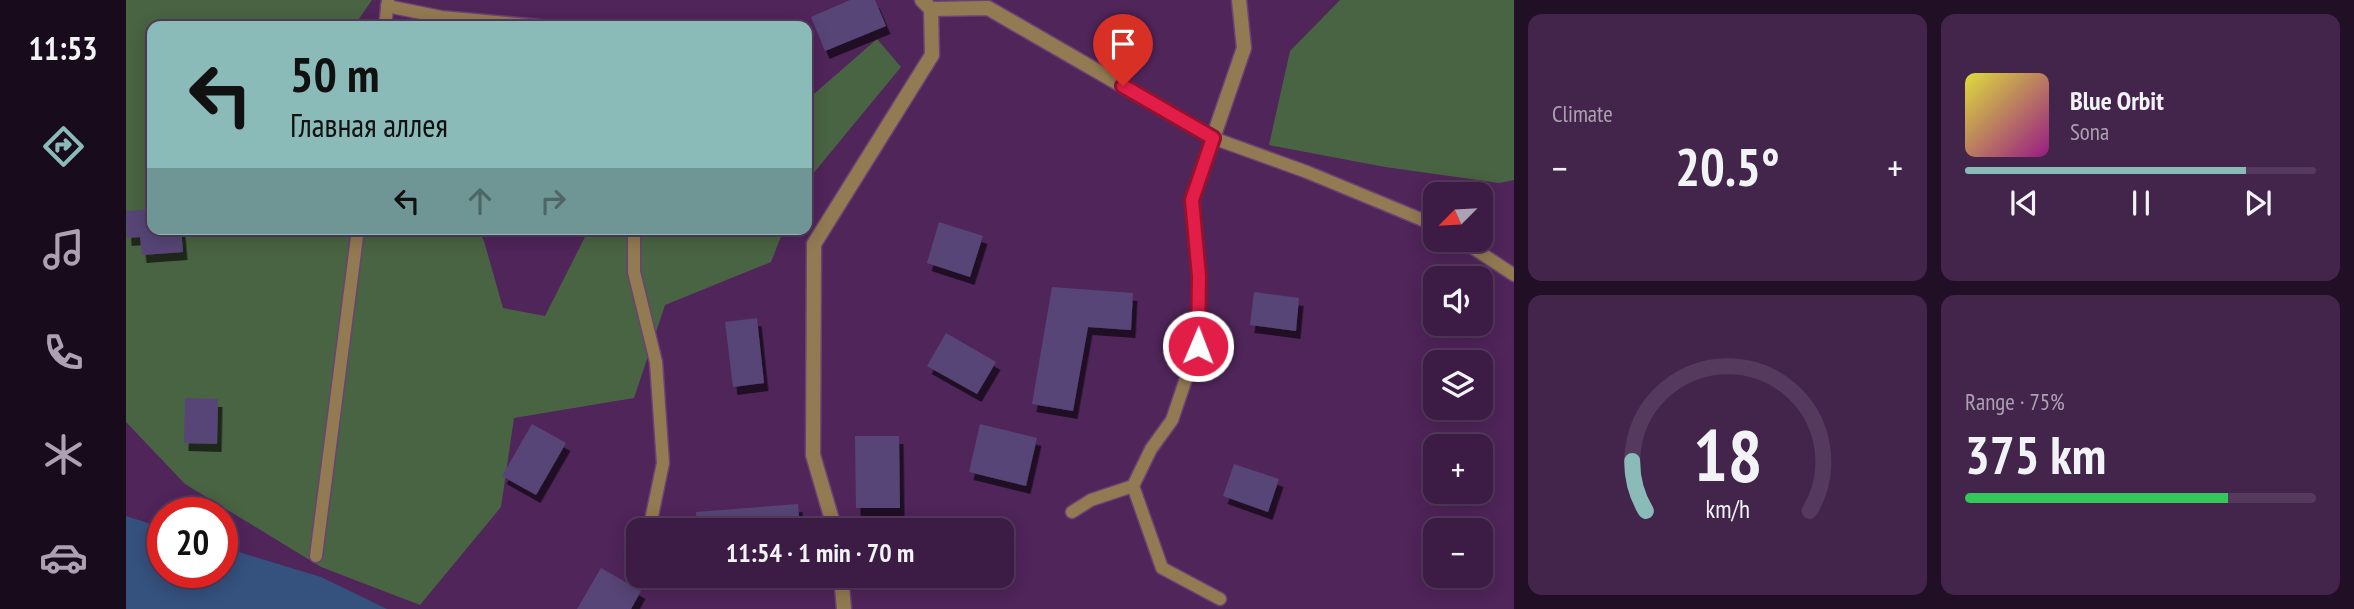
<!DOCTYPE html>
<html lang="en">
<head>
<meta charset="utf-8">
<style>
  :root { --surface:#3c1c44; --page:#43254b; --text:#f1f3f6; --muted:#aca1b2; --line:#553a5d; --accent:#8bbbb9 }
  body { margin:0; font-family:"PT Sans Narrow",sans-serif; background:var(--page); color:var(--text); height:100vh; display:flex; flex-direction:column; font-size:26px; white-space:nowrap }
  * { box-sizing:border-box; margin:0 }
  p { font-size:23px; color:var(--muted) }
  .icon { flex:none; width:38px; height:38px; fill:none; stroke:currentColor; stroke-width:2; stroke-linecap:round; stroke-linejoin:round }
  .map { position:relative; flex:1; overflow:hidden }
  .sheet { display:flex; flex-direction:column; gap:14px; padding:14px; background:#210f25; width:840px }
  .sheet>* { flex:none }
  .top-card { position:absolute; left:21px; top:21px; width:665px; height:214px; border-radius:14px; box-shadow:0 4px 18px #0003,0 0 0 2px var(--line); background:#8bbbb9; color:#111; overflow:hidden }
  .needle { width:46px; rotate:246deg }
  .controls { position:absolute; left:1297px; top:182px; display:grid; gap:14px }
  .controls a { display:grid; place-items:center; width:70px; height:70px; border-radius:14px; background:var(--surface); box-shadow:0 4px 18px #0003,0 0 0 2px var(--line); font-size:35px }
  .speed { position:absolute; left:21px; top:497px; display:flex; gap:14px; font-size:35px; font-weight:700; text-align:center }
  .speed>* { display:grid; place-content:center; width:91px; height:91px; border-radius:50%; background:var(--surface); box-shadow:0 4px 18px #0003,0 0 0 2px var(--line); line-height:1 }
  .speed .limit { border:10px solid #d22; background:#fff; color:#111 }
  .pin { position:absolute; display:grid; place-items:center; width:60px; height:60px; color:#fff; margin:-72px -30px; border-radius:50% 50% 50% 0; rotate:-45deg; box-shadow:0 0 7px #0007 }
  .pin .icon { rotate:45deg }
  .me { position:absolute; width:77px; margin:-38px; rotate:1deg; stroke-linejoin:round; filter:drop-shadow(0 0 5px #0008) }
  .turn { display:flex; align-items:center; gap:24px; height:147px; padding:0 28px; font-size:32px }
  .turn .icon { width:91px; height:91px; stroke-width:2.5 }
  .turn b { display:block; font-size:49px; line-height:60px }
  .lanes { display:flex; align-items:center; height:66px; padding:0 28px; background:#0003; justify-content:center; gap:35px; direction:ltr }
  .lanes .off { opacity:.35 }
  .big { font-size:52px; font-weight:800; line-height:1.1 }
  .sheet .widget { flex:1; display:flex; flex-direction:column; justify-content:center; gap:10px; min-width:0; padding:0 24px; border-radius:14px; background:var(--page) }
  .sheet .dial { align-items:center; gap:0 }
  .dial svg { height:182px; overflow:visible; fill:none; stroke:var(--line); stroke-width:7; stroke-linecap:round; text-anchor:middle }
  .dial text { fill:var(--text); stroke:none }
  .song { display:flex; align-items:center; gap:21px }
  .cover { width:84px; height:84px; border-radius:10px; background:linear-gradient(135deg,hsl(60 70% 55%),hsl(310 70% 35%)) }
  .played { height:7px; border-radius:4px; background:linear-gradient(90deg,var(--accent) 80%,var(--line) 80%) }
  .keys { display:flex; justify-content:space-around; direction:ltr }
  .heat { display:flex; justify-content:space-between; align-items:center; font-size:38px; direction:ltr }
  .charge { height:10px; border-radius:5px; background:linear-gradient(90deg,#34c759 75%,var(--line) 0) }
  .sheet .tiles { flex:1; display:grid; gap:14px; grid-template-columns:repeat(2,1fr) }
  .trip { position:absolute; left:500px; top:518px; width:388px; height:70px; border-radius:14px; background:var(--surface); box-shadow:0 4px 18px #0003,0 0 0 2px var(--line); font-weight:800; line-height:70px; text-align:center }
  main { display:flex; flex:1; min-height:0 }
  .menu { display:flex; flex-direction:column; width:126px; justify-content:space-around; align-items:center; background:#180b1b; color:var(--muted) }
  .menu .icon { width:49px; height:49px }
  .menu .active { color:var(--accent) }
  .menu b { font-size:32px; color:var(--text) }
  .map>svg:first-child { display:block }
  .green { fill:#496442 }
  .water { fill:#35517e }
  .building { fill:#574576; filter:url(#shadow) }
  .lines { fill:none; stroke-linecap:round; stroke-linejoin:round }
  .service-casing { stroke:#6b4274; stroke-width:15 }
  .minor-casing { stroke:#6b4274; stroke-width:17 }
  .service { stroke:#927a52; stroke-width:12 }
  .minor { stroke:#927a52; stroke-width:14 }
  .route-casing { stroke:#92132f; stroke-width:18 }
  .route { stroke:#e11d48; stroke-width:12 }
</style>
</head>
<body>
<main>
<nav class="menu">
<b>11:53</b>
<svg class="icon active" aria-label="directions" viewBox="0 0 24 24"><path d="M12 3l9 9-9 9-9-9zM9 14v-3h6M13 9l2 2-2 2"/></svg>
<svg class="icon" aria-label="music" viewBox="0 0 24 24"><path d="M9 18V5l10-2v13"/><circle cx="6" cy="18" r="3"/><circle cx="16" cy="16" r="3"/></svg>
<svg class="icon" aria-label="phone" viewBox="0 0 24 24"><path d="M5 4h4l2 5-3 2q2 4 5 5l2-3 5 2v4C11 20 4 13 5 4z"/></svg>
<svg class="icon" aria-label="climate" viewBox="0 0 24 24"><path d="M12 3v18M4 7l16 10M4 17L20 7"/></svg>
<svg class="icon" aria-label="car" viewBox="0 0 24 24"><path d="M5 17H2v-5l4-1 3-4h7l3 4 3 1v5h-3M9 17h6M6 11h13"/><circle cx="7" cy="17" r="2"/><circle cx="17" cy="17" r="2"/></svg>
</nav>
<div class="map">
<svg width="1388" height="609" viewBox="0 0 1388 609">
  <defs>
    <filter id="shadow"><feDropShadow dx="4.5" dy="8" stdDeviation="0" flood-color="#0009"/></filter>
  </defs>
  <rect width="100%" height="100%" fill="#50255a"/>
  <g class="green">
    <path d="M0,0h246l-18,26h-202v203h326l6,12 19,67 42,8 44,-87h195l-13,33 -106,43 -31,93 -120,20 -13,89 -81,98 -99,-38 -136,-83 -59,-62z"/>
    <path d="M1214,0h174v180l-15,3 -114,-16 -116,-22 21,-94z"/>
    <path d="M751,39l24,28 -94,114v-81z"/>
  </g>
  <path class="water" d="M0,516l37,12v44h59v-25l99,30 66,32h-261z"/>
  <g class="building">
    <path d="M724,0h25l11,26 -61,25 -14,-34z"/>
    <path d="M26,209v20h29l2,23 -41,3 -2,-18 -13,1 -1,-27z"/>
    <path d="M813,222l44,14 -13,41 -43,-14z"/>
    <path d="M926,287l81,6 -2,37 -43,-3 -15,84 -41,-7z"/>
    <path d="M1128,292l45,6 -3,33 -46,-6z"/>
    <path d="M631,318l7,65 -31,4 -8,-65z"/>
    <path d="M820,333l50,29 -19,32 -50,-28z"/>
    <path d="M59,398l33,1 -1,45 -33,-1z"/>
    <path d="M406,424l34,19 -30,52 -34,-19z"/>
    <path d="M854,424l57,14 -11,48 -57,-14z"/>
    <path d="M729,436h44l1,72h-44z"/>
    <path d="M1108,464l45,15 -11,33 -45,-16z"/>
    <path d="M672,504l2,26h-103l-1,-18z"/>
    <path d="M475,568l40,23 -10,18h-54z"/>
  </g>
  <g class="lines">
    <defs>
      <g id="service">
        <path d="M261,6l54,11 98,9"/>
        <path d="M259,26l3,-26"/>
        <path d="M508,229v43l22,90 7,101 -14,67"/>
        <path d="M1335,240l53,35"/>
        <path d="M946,512l19,-12 42,-14"/>
        <path d="M190,556l42,-327"/>
        <path d="M1094,599l-58,-31 -29,-82 18,-37 21,-29 25,-74 2,-70 -7,-76 21,-62 94,34 128,53"/>
      </g>
      <g id="minor">
        <path d="M796,0l9,9 57,-1 225,130 31,-90 -5,-48"/>
        <path d="M709,530l-22,-75 1,-211 118,-189 -1,-46"/>
        <path d="M715,576l3,33"/>
      </g>
    </defs>
    <use href="#service" class="service-casing"/>
    <use href="#minor" class="minor-casing"/>
    <use href="#service" class="service"/>
    <use href="#minor" class="minor"/>
  </g>
  <g class="lines">
    <defs>
      <path id="route" d="M997,86l90,52 -21,62 7,76 -1,70"/>
    </defs>
    <use href="#route" class="route-casing"/>
    <use href="#route" class="route"/>
  </g>
</svg>
<div class="controls">
<a><svg class="needle" viewBox="-14 -14 28 28"><path d="M0-13l5 13h-10z" fill="#e53935"/><path d="M0 13l5-13h-10z" fill="#aca1b2"/></svg></a>
<a><svg class="icon" aria-label="sound" viewBox="0 0 24 24"><path d="M4 9h4l5-4v14l-5-4H4zM17 9q2 3 0 6"/></svg></a>
<a><svg class="icon" aria-label="layers" viewBox="0 0 24 24"><path d="M12 4l9 5-9 5-9-5zM3 14l9 5 9-5"/></svg></a>
<a>+</a>
<a>−</a>
</div>
<div class="speed"><div class="limit">20</div></div>
<div class="pin" style="left:997px;top:86px;background:#d93025"><svg class="icon" aria-label="arrive" viewBox="0 0 24 24"><path d="M6 21V4h12l-3 4 3 4H6"/></svg></div>
<svg class="me" style="left:1072px;top:346px" viewBox="-20 -20 40 40"><circle r="17" fill="#e11d48" stroke="#fff" stroke-width="3"/><path d="M0-11L8 9 0 5-8 9z" fill="#fff"/></svg>
<div class="trip">11:54 · 1 min · 70 m</div>
<div class="top-card">
<div class="turn"><svg class="icon" aria-label="left" viewBox="0 0 24 24"><path d="M17 20v-9H6M10 6l-5 5 5 5"/></svg><div><b>50 m</b>Главная аллея</div></div>
<div class="lanes"><svg class="icon" aria-label="left" viewBox="0 0 24 24"><path d="M17 20v-9H6M10 6l-5 5 5 5"/></svg><svg class="icon off" aria-label="ahead" viewBox="0 0 24 24"><path d="M12 20V5M6 11l6-6 6 6"/></svg><svg class="icon off" aria-label="right" viewBox="0 0 24 24"><path d="M7 20v-9h11M14 6l5 5-5 5"/></svg></div>
</div>
</div>
<section class="sheet">
<div class="tiles">
<div class="widget"><p>Climate</p>
<div class="heat"><a>−</a><b class="big">20.5°</b><a>+</a></div>
</div>
<div class="widget">
<div class="song"><i class="cover"></i><div><b>Blue Orbit</b><p>Sona</p></div></div>
<div class="played"></div>
<div class="keys"><svg class="icon" aria-label="previous" viewBox="0 0 24 24"><path d="M18 5L8 12l10 7zM5 5v14"/></svg><svg class="icon" aria-label="pause" viewBox="0 0 24 24"><path d="M8 5v14M16 5v14"/></svg><svg class="icon" aria-label="next" viewBox="0 0 24 24"><path d="M6 5l10 7-10 7zM19 5v14"/></svg></div>
</div>
<div class="widget dial"><svg viewBox="0 0 100 80">
<path d="M14 69A42 42 0 1 1 86 69"/>
<path d="M14 69A42 42 0 0 1 8 47" stroke="#8bbbb9"/>
<text x="50" y="56" font-size="32" font-weight="700">18</text>
<text x="50" y="72" font-size="11">km/h</text>
</svg></div>
<div class="widget"><p>Range · 75%</p><b class="big">375 km</b><div class="charge"></div></div>
</div>
</section>
</main>
</body>
</html>
